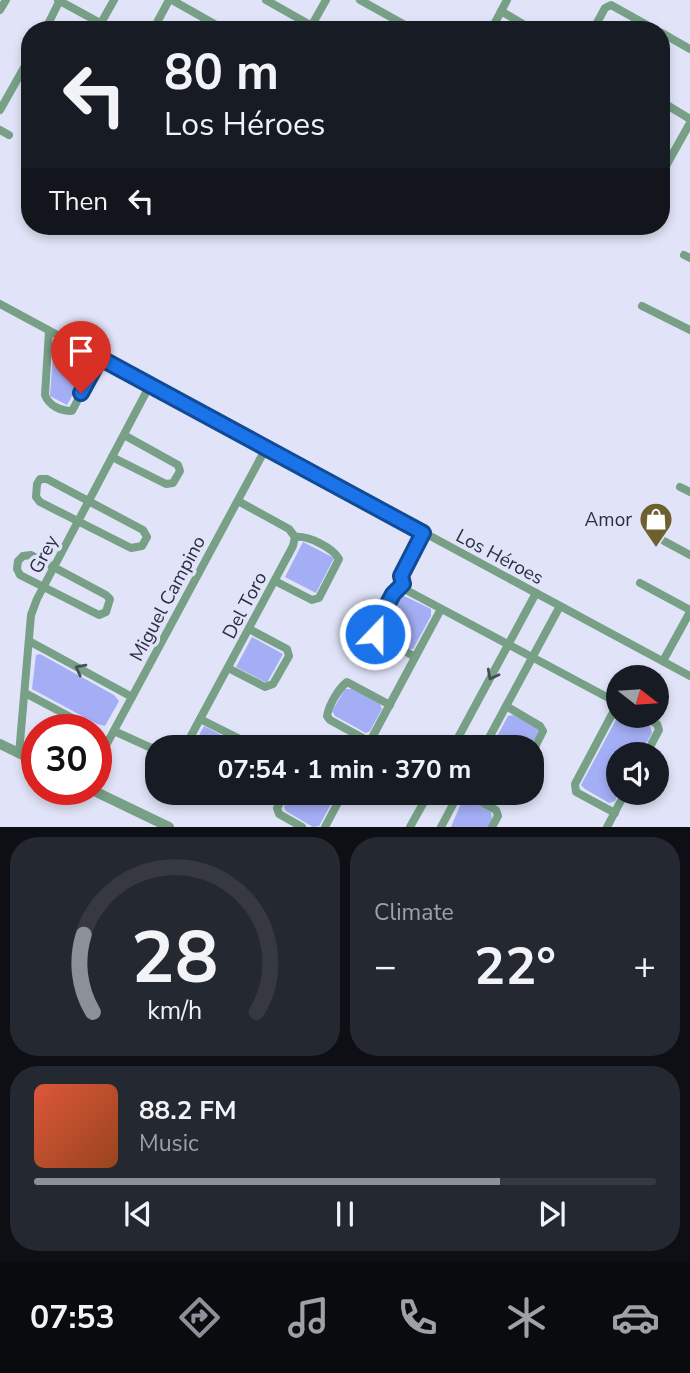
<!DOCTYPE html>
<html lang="en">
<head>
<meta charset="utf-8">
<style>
  :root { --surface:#171b24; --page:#242831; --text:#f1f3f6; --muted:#9ea1a6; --line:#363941; --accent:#8c9099 }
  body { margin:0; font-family:"Nunito Sans",sans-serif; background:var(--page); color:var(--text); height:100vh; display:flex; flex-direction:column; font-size:26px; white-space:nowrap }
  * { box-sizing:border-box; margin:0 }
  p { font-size:23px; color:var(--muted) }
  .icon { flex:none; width:38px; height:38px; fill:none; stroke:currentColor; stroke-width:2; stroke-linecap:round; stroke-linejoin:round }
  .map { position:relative; height:827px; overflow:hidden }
  .drawer { display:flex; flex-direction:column; gap:10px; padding:10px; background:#0d0f14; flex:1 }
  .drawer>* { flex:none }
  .hud { position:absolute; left:21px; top:21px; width:649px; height:214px; border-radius:28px; box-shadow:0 4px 10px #0003; background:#171b24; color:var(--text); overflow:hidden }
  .needle { width:46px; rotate:107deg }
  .tools { position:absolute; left:606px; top:665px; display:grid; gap:14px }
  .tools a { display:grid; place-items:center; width:63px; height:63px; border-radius:50%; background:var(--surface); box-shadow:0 4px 10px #0003; font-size:35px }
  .speed { position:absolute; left:21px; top:714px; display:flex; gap:14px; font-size:35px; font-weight:700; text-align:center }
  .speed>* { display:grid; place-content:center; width:91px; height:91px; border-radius:50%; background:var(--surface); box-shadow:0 4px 10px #0003; line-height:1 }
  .speed .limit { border:10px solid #d22; background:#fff; color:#111 }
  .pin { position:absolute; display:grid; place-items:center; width:60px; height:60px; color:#fff; margin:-72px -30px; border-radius:50% 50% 50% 0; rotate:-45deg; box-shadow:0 0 7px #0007 }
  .pin .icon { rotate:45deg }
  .me { position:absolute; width:77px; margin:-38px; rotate:22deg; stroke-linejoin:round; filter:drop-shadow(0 0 5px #0008) }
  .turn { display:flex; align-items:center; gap:24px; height:147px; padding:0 28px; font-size:32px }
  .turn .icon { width:91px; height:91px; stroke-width:2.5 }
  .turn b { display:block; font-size:49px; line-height:60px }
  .then { display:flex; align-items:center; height:66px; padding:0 28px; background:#0003; gap:14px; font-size:26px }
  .big { font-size:52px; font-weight:700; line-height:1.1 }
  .drawer .tile { flex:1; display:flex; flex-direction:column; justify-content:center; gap:10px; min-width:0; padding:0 24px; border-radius:28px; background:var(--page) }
  .drawer .dial { align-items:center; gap:0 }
  .dial svg { height:182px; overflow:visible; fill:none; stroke:var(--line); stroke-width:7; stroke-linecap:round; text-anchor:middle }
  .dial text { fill:var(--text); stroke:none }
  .song { display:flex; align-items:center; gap:21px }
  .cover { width:84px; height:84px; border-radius:10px; background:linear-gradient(135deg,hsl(10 70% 55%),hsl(20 70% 35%)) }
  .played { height:7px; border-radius:4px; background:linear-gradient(90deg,var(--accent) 75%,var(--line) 75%) }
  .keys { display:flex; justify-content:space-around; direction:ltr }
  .heat { display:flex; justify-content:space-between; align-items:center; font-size:38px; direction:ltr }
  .drawer .tiles { flex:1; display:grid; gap:10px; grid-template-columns:1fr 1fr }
  .tile:last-child { grid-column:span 2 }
  .trip { position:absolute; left:145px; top:735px; width:399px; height:70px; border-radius:28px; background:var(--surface); box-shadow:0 4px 10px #0003; font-weight:700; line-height:70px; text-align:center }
  .tab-bar { display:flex; height:112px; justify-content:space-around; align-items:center; background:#090b0e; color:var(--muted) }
  .tab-bar .icon { width:49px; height:49px }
  .tab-bar .on { color:var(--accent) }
  .tab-bar b { font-size:32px; color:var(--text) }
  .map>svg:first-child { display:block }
  .green { fill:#a4aef5 }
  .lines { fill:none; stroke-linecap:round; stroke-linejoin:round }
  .minor { stroke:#77a087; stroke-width:8 }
  .tertiary { stroke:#77a087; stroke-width:10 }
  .oneway { stroke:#425156 }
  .route-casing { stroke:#114b97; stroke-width:18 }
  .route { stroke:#1a73e8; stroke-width:12 }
  .labels { text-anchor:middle; stroke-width:7; stroke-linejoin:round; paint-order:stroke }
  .poi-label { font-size:19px; fill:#2c2f41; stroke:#e1e4f8; text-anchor:end }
  .street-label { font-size:19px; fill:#2c2f41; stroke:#e1e4f8 }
</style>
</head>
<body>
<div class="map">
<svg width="690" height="827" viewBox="0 0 690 827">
  <rect width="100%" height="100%" fill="#e1e4f8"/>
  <g class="green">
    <path d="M54,342l37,20 -24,43 -17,-9z"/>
    <path d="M303,542l31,16 -18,35 -31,-16z"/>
    <path d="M400,594l31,15v7l-18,33 -6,1 -27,-16 -2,-4 18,-34z"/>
    <path d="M252,637l31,17 -16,29 -31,-16z"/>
    <path d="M40,654l74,41 5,6 -14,25 -8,-2 -65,-35 4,-34z"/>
    <path d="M345,689h7l28,15 2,5 -12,22 -4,2 -31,-17 -3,-5z"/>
    <path d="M513,715l24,12 1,6 -8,14h-28l-5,-2 -2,-5 13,-24z"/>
    <path d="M618,716h10l22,10 2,7 -12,21h-22l1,39 -4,8 -6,2 -24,-14 -4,-4z"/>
    <path d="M204,726l31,16 -3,5h-39z"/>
    <path d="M291,793h46l-18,33 -6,1 -27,-16 -2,-4z"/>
    <path d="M467,800l24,12 1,6 -4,9h-37l11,-26z"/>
  </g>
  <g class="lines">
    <g class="minor">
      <path d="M58,0l55,30"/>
      <path d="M172,0l53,30"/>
      <path d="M266,0l53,30"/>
      <path d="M360,0l54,30"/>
      <path d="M0,10l6,-10"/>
      <path d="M501,11l32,19"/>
      <path d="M101,23l13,-23"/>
      <path d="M45,30l15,-30"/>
      <path d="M153,30l16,-30"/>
      <path d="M309,30l17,-30"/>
      <path d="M491,30l16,-30"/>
      <path d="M593,30l12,-22 6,-3 45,25"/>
      <path d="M662,33l28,16"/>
      <path d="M662,102l28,17"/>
      <path d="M0,110l30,-53"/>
      <path d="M0,130l9,5"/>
      <path d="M662,173l28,-50"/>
      <path d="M684,255l6,3"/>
      <path d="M0,304l690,372"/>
      <path d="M642,306l48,24"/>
      <path d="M49,331l-4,64c4,11 16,16 27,16l28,-53"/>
      <path d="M112,457l54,27 7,-1 7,-12 -2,-6 -54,-30"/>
      <path d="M40,479h7l96,51 4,7 -5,9 -11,2 -91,-46 -4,-5 1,-13z"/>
      <path d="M680,487l10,5"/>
      <path d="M423,532c-9,17 -30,42 -15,59l210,112"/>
      <path d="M664,541l26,14"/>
      <path d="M31,555l75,40 4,4 -4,13 -7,3 -79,-40 -3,-6 1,-8 5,-5z"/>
      <path d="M275,581l37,19 7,-2 20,-39c-6,-11 -31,-24 -44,-22"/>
      <path d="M640,583l50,27"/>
      <path d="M403,584l-10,10 -18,34v6l40,23"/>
      <path d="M29,641l103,56"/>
      <path d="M663,661l27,-49"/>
      <path d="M228,668l37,19 8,-3 16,-28 -2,-7 -38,-20"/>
      <path d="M25,693l70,37"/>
      <path d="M506,706l34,20 3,5 -11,22"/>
      <path d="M642,716l15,8 2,6 -13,24"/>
      <path d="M200,719l38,19 2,5 -2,4"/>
      <path d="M114,731l44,20"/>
      <path d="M370,742l-40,-22 -3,-4c2,-11 11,-27 20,-34l43,23"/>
      <path d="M185,747l108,-201 2,-9 -6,-8 -51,-28"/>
      <path d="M367,747l74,-138"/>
      <path d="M453,747l83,-154"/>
      <path d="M484,747l76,-141"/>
      <path d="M19,754l12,-139 6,-16 113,-214"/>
      <path d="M96,764l170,-316"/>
      <path d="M285,793l-8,15 2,6 23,13"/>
      <path d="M463,793l33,17 2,6 -6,11"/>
      <path d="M615,813l-39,-21 -1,-8 43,-81"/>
      <path d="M325,827l18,-34"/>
      <path d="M410,827l19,-34"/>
      <path d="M441,827l18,-34"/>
      <path d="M607,827l18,-34"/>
    </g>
    <g class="tertiary">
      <path d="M0,744l37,18"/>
      <path d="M90,789l79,38"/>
    </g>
  </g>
  <defs><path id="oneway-chevron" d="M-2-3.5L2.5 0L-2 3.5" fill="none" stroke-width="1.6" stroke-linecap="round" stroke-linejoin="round" transform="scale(1.75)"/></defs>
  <g class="oneway">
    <use href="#oneway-chevron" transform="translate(80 669) rotate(-152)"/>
    <use href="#oneway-chevron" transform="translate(492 675) rotate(118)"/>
  </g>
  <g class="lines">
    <defs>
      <path id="route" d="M81,393l19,-35 323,175 -19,37 -3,6 2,8 -10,10 -18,34v6"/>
    </defs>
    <use href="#route" class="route-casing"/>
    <use href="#route" class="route"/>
  </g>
  <defs>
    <symbol id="shop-pin" viewBox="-11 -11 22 30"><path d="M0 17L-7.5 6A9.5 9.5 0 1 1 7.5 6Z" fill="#6c612e" stroke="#e1e4f8"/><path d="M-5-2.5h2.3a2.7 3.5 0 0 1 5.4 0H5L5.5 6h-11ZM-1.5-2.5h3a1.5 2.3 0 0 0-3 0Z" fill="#fff"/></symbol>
  </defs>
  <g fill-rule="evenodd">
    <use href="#shop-pin" x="637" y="500" width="38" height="52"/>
  </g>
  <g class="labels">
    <g class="poi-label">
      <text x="632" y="526">Amor</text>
    </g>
    <g class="street-label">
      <text transform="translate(43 554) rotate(-62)" y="7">Grey</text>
      <text transform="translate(500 556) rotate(28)" y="7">Los Héroes</text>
      <text transform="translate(167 598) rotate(-62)" y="7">Miguel Campino</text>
      <text transform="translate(244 605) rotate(-62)" y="7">Del Toro</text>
    </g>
  </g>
</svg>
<div class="tools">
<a><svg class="needle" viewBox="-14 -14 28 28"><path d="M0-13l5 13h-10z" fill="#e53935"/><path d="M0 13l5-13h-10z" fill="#9ea1a6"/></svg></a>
<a><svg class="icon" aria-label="sound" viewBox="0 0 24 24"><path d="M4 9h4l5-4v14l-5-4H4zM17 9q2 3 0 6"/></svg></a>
</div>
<div class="speed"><div class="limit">30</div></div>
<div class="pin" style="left:81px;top:393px;background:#d93025"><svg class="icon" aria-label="arrive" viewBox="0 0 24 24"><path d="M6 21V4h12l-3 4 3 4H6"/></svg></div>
<svg class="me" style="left:375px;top:634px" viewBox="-20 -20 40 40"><circle r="17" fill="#1a73e8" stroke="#fff" stroke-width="3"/><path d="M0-11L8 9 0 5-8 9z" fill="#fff"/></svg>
<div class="trip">07:54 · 1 min · 370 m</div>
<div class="hud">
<div class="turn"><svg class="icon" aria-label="left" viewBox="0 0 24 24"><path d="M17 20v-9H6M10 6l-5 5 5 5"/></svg><div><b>80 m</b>Los Héroes</div></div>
<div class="then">Then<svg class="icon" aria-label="left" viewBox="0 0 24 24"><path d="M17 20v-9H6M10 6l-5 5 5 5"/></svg></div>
</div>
</div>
<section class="drawer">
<div class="tiles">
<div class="tile dial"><svg viewBox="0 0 100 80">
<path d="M14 69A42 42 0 1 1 86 69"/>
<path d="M14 69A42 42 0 0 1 10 35" stroke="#8c9099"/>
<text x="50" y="56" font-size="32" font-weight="700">28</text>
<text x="50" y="72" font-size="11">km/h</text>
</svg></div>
<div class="tile"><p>Climate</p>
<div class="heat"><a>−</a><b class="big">22°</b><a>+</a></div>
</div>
<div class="tile">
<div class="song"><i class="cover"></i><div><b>88.2 FM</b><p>Music</p></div></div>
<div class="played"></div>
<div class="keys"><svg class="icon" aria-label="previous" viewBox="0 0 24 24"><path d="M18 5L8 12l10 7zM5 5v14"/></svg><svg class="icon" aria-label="pause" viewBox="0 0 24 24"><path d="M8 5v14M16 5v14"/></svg><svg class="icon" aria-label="next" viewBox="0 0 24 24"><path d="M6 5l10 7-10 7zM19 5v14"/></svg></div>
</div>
</div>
</section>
<nav class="tab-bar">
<b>07:53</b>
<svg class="icon on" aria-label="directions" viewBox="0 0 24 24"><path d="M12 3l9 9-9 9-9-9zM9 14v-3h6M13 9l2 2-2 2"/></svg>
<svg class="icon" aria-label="music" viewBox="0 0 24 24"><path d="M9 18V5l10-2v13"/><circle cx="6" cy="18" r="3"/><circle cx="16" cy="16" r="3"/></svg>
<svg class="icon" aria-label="phone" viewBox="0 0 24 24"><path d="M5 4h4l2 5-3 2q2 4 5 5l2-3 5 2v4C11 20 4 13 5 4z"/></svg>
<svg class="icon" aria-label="climate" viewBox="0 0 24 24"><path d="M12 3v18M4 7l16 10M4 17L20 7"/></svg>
<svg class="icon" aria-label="car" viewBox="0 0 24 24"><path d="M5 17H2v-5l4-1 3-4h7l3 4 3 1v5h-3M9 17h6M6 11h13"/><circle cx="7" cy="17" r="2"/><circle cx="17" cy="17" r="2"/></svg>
</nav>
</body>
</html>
